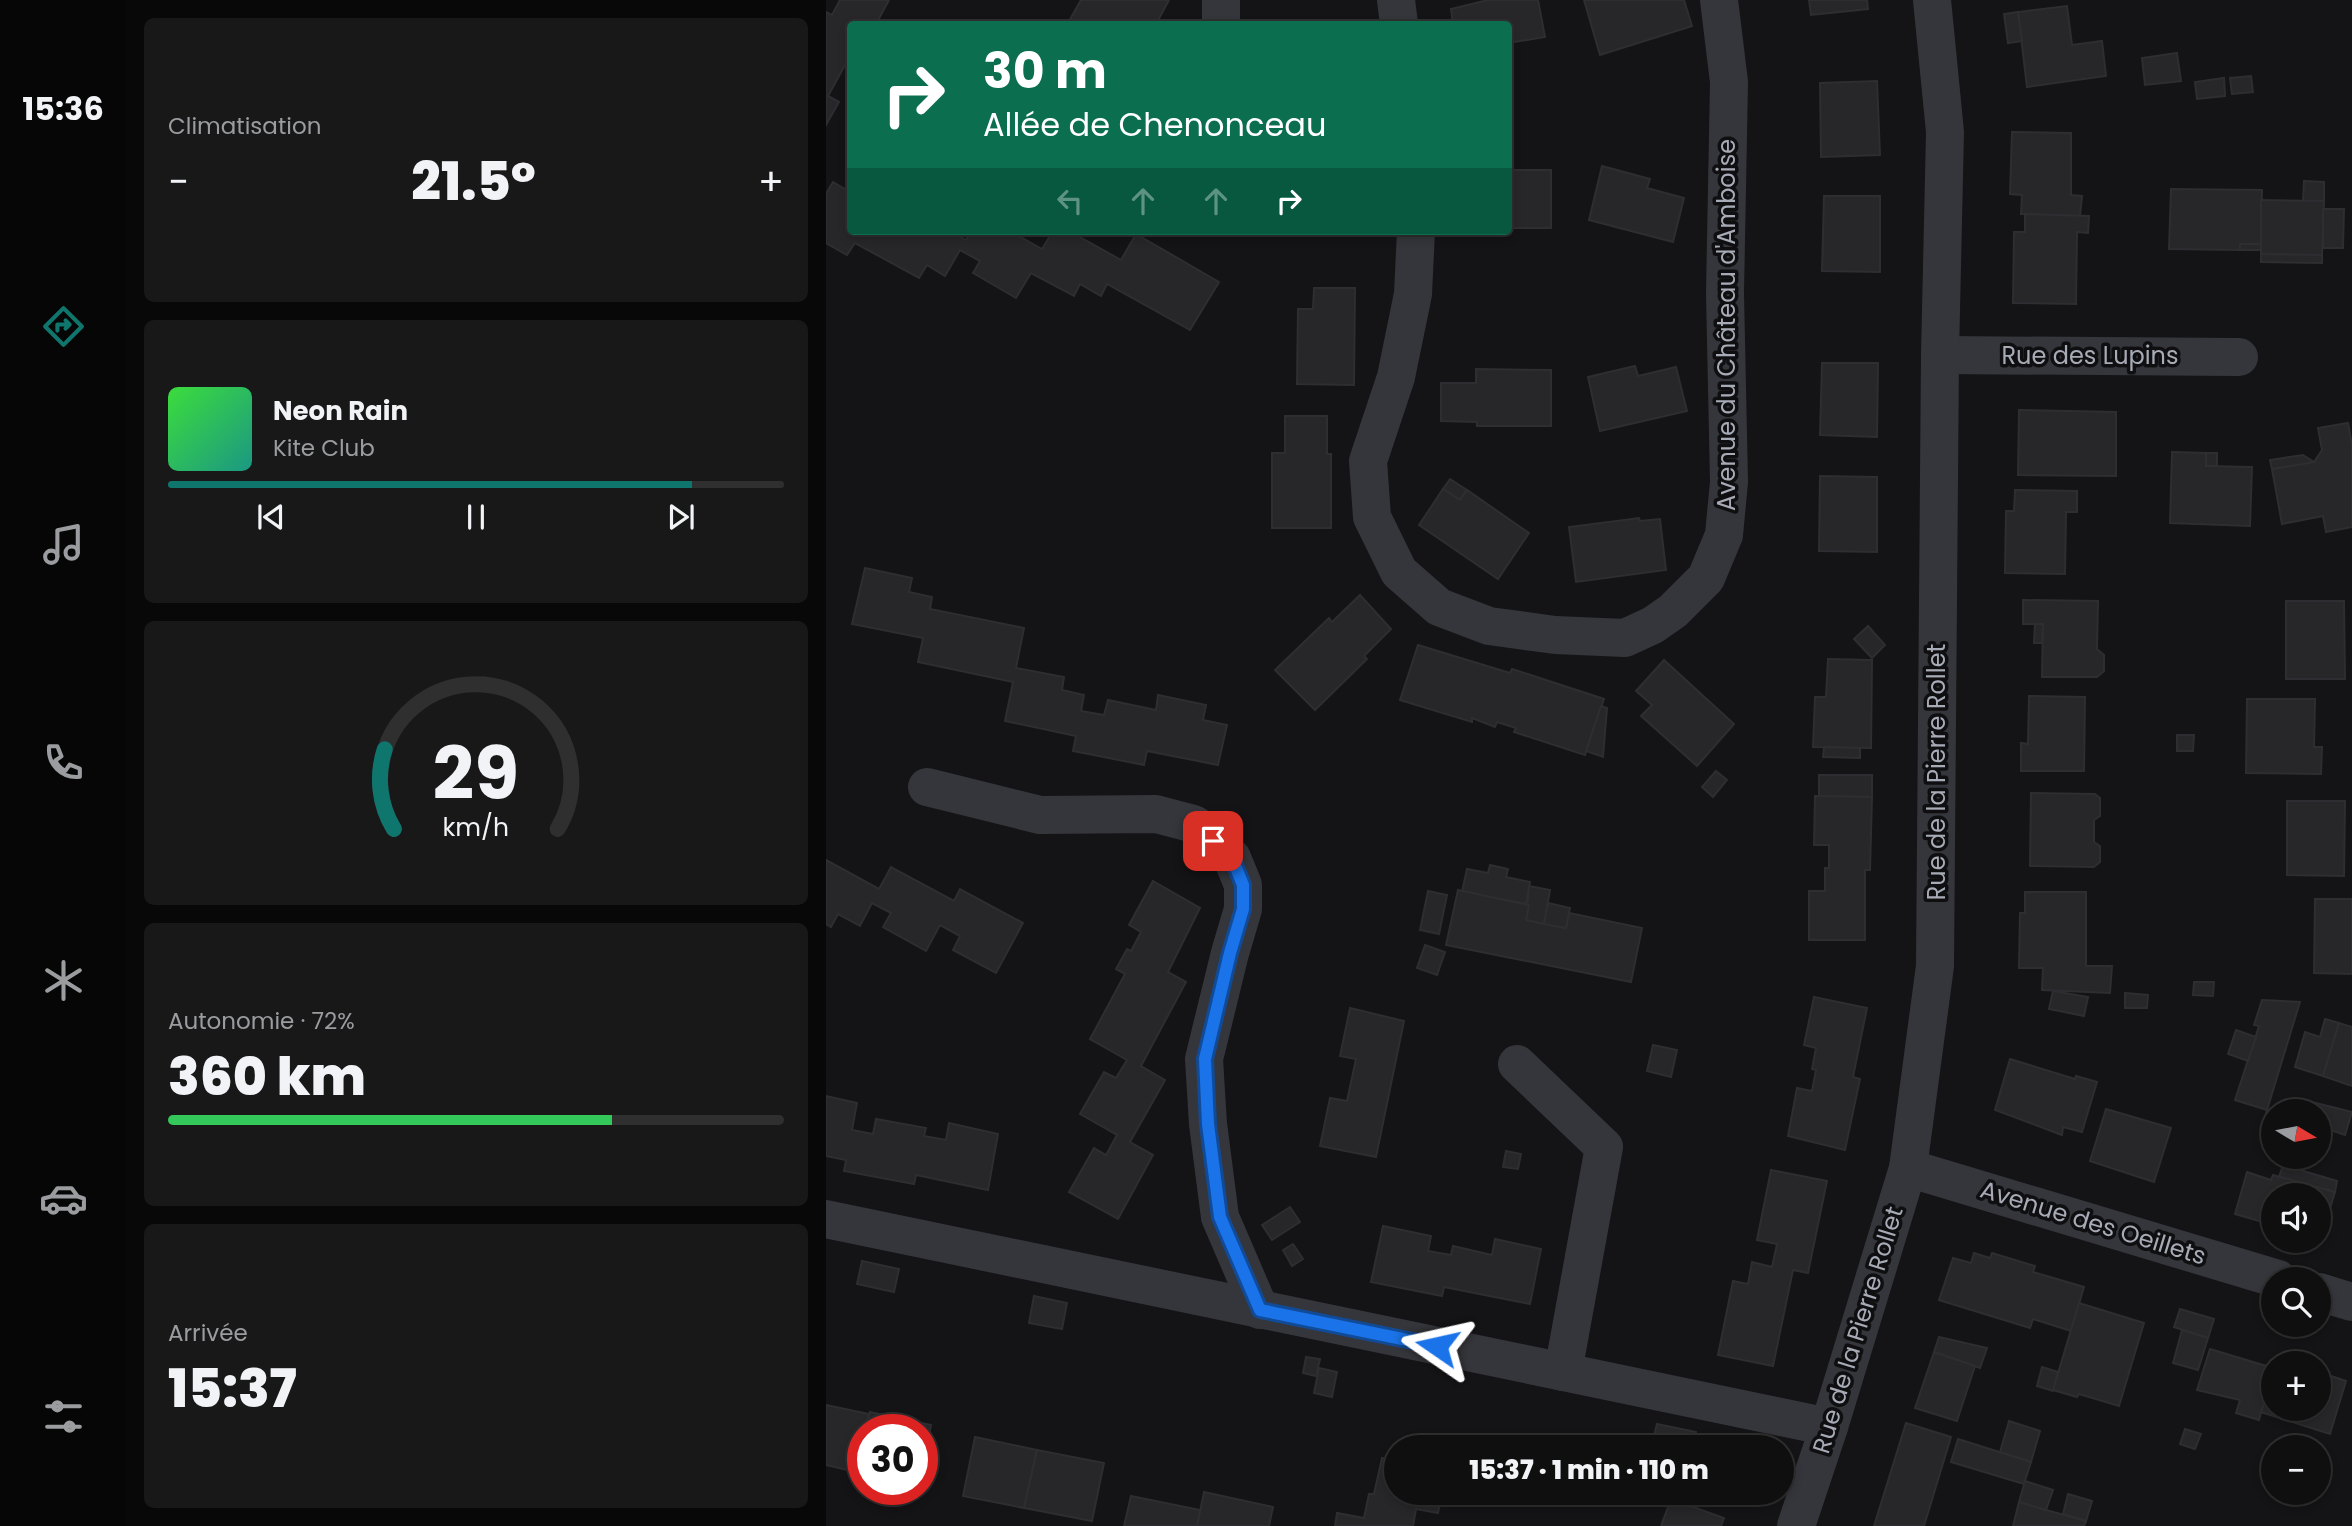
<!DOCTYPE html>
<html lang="fr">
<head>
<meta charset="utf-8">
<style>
  :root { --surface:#0f0f10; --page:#181819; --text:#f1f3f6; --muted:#9b9c9f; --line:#2f2f30; --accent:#0f766e }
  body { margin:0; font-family:Poppins,sans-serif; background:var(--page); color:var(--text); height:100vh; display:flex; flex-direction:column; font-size:26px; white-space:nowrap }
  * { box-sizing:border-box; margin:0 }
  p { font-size:23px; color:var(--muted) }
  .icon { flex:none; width:38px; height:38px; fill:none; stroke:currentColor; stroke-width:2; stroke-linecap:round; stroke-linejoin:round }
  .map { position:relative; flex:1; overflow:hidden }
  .sheet { display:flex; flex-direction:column; gap:18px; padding:18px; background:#080809; width:700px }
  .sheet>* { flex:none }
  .top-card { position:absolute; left:21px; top:21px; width:665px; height:214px; border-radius:7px; box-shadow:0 4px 10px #0003,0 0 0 2px var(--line); background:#0b6e4f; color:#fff; overflow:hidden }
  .needle { width:46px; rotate:100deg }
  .tools { position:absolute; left:1435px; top:1099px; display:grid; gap:14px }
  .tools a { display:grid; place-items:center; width:70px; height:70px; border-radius:50%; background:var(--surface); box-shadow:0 4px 10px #0003,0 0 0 2px var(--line); font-size:35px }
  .speed { position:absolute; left:21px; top:1414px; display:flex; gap:14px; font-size:35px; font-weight:700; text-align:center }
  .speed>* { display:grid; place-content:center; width:91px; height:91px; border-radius:50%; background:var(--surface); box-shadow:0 4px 10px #0003,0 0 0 2px var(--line); line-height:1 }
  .speed .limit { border:10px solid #d22; background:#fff; color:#111 }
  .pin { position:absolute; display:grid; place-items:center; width:60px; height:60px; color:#fff; margin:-30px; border-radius:14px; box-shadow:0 4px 10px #0006 }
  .me { position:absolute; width:77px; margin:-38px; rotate:281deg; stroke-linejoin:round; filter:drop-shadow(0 0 5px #0008) }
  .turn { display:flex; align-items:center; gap:24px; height:147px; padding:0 21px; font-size:32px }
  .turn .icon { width:91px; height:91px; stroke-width:2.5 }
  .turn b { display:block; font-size:49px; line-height:60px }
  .lanes { display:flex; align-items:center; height:66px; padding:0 21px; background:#0003; justify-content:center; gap:35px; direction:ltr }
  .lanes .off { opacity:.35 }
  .big { font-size:52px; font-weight:800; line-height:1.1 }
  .sheet .tile { flex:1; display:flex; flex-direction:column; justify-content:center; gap:10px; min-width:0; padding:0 24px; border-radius:10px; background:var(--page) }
  .sheet .dial { align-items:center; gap:0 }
  .dial svg { height:182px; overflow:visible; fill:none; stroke:var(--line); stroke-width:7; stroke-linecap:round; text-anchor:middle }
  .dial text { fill:var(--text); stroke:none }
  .song { display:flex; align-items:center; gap:21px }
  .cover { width:84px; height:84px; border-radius:10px; background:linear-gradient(135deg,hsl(120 70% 55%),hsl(170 70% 35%)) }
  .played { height:7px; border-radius:4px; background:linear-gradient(90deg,var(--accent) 85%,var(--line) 85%) }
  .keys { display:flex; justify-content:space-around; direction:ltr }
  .heat { display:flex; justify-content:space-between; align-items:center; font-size:38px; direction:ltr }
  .charge { height:10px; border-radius:5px; background:linear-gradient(90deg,#34c759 72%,var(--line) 0) }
  .trip { position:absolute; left:558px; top:1435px; width:410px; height:70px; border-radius:35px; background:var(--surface); box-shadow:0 4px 10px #0003,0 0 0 2px var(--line); font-weight:800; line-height:70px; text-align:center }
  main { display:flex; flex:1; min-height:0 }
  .tabs { display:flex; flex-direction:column; width:126px; justify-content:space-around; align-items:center; background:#060606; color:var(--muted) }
  .tabs .icon { width:49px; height:49px }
  .tabs .current { color:var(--accent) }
  .tabs b { font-size:32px; color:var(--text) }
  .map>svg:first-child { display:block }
  .building { fill:#27272a; stroke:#2e2e32; stroke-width:2 }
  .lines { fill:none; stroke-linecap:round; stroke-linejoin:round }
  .minor { stroke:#35363b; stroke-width:38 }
  .tertiary { stroke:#35363b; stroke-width:38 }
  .route-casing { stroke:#114b97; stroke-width:18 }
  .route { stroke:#1a73e8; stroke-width:12 }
  .labels { text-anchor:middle; stroke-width:7; stroke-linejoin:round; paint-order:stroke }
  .street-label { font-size:24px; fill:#a7abb6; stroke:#0f0f11 }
</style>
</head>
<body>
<main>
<nav class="tabs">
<b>15:36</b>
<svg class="icon current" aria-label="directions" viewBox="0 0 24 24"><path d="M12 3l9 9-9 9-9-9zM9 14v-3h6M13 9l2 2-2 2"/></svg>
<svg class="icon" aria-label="music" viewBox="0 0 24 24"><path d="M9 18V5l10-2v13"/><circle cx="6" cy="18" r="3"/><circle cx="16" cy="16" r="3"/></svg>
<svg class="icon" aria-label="phone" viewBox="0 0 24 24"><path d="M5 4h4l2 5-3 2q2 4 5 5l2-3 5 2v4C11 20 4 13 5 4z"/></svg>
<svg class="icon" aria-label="climate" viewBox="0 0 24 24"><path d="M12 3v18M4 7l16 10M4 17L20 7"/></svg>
<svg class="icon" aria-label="car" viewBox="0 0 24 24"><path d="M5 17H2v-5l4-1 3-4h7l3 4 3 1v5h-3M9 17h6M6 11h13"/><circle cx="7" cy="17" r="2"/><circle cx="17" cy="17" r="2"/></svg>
<svg class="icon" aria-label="filters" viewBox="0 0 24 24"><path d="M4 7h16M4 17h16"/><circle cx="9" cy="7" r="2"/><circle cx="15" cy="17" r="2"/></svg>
</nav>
<section class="sheet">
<div class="tile"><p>Climatisation</p>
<div class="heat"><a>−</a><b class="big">21.5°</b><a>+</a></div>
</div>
<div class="tile">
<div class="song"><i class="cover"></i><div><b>Neon Rain</b><p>Kite Club</p></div></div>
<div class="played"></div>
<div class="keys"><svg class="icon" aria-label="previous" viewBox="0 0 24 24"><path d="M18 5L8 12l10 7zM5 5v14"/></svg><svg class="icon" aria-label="pause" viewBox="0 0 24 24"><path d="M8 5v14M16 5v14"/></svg><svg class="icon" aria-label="next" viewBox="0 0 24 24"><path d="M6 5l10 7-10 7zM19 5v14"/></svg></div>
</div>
<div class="tile dial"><svg viewBox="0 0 100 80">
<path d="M14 69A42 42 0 1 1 86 69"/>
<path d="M14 69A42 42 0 0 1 10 34" stroke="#0f766e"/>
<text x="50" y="56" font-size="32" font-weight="700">29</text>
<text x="50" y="72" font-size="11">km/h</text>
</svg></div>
<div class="tile"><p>Autonomie · 72%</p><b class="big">360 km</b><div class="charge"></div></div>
<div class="tile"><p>Arrivée</p><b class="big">15:37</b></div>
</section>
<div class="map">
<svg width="1526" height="1526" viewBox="0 0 1526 1526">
  <rect width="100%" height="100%" fill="#141416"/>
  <g class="building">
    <path d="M14,0h49l-13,24h-26v32l-22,40 11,6 -13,23v-113l6,3z"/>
    <path d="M255,0h88l-13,24h-85l-3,-1z"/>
    <path d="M662,0h50l7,37 -37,6v-19h-55l-2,-15z"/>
    <path d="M758,0h100l8,26 -92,29z"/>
    <path d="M983,0h58l1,9 -57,6z"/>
    <path d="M1241,6l5,39 30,-4 4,35 -79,11 -9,-75z"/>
    <path d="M1192,12l4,29 -14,2 -4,-29z"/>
    <path d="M1351,53l4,28 -36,4 -3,-27z"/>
    <path d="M1425,76l2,16 -21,2 -2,-16z"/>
    <path d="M1398,78l1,18 -28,3 -2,-17z"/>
    <path d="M1051,81l3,74 -59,2 -1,-74z"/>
    <path d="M1186,132l59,1v62l11,1 -2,20 -59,-2 1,-19 -12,-1z"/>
    <path d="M776,166l48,13 -3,9 37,10 -11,44 -84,-22z"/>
    <rect x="682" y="170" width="43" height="58"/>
    <path d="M1478,181l20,1v19h-21z"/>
    <path d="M7,182l17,10v39h100l16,9 5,-9h39l32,18 11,-18h16l52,29 15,-26 83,48 -29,48 -83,-46 -6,12 -21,-12 -6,12 -43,-23 -15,25 -43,-25 7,-12 -20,-11 -15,26 -18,-11 -8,13 -64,-35 -8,12 -21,-12v-49z"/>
    <path d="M1345,189l91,1 -1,54h-21v6l-71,-1z"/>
    <path d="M998,196h56v76l-58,-1z"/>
    <path d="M1435,200l63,1 -2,54 -61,-1z"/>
    <path d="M1497,209h21l-1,39h-20z"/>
    <path d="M1199,214l64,2 -1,17 -11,-1 -1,72 -63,-1 1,-71h11z"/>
    <rect x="1414" y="244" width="21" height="6"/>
    <path d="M1435,254l61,1v8l-61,-1z"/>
    <path d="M488,288h41l-1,97 -57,-1 1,-75h15z"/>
    <path d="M996,363h56l-1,74 -57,-2z"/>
    <path d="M809,366l3,10 38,-9 11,44 -87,20 -12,-54z"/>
    <path d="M650,369l75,1v56h-74v-4l-36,-1v-38h35z"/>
    <path d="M1193,410l97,2v64l-98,-1z"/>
    <path d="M459,416h42v38h4v74h-59v-75h13z"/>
    <path d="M1522,423l4,22v82l-26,5 -3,-16 -41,8 -10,-55 42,-7 8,-12 -4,-22z"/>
    <path d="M1346,452l34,1v13l46,1 -2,59 -80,-3z"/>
    <rect x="1380" y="453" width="11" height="13"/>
    <path d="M1477,455l11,7 -42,7 -2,-9z"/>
    <path d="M994,476l57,1v75l-58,-1z"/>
    <path d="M624,479l17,11 -7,10 -17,-11z"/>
    <path d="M617,489l17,11 7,-10 62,43 -31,46 -79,-54z"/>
    <path d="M1189,490l62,1v21h-11l-1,62 -60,-1 1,-62h8z"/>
    <path d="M813,518l1,3 20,-2 6,51 -90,12 -7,-55z"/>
    <path d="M39,568l47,10 -3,14 23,5 -2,12 94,19 -8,40 48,9 -2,13 22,5 -3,16 23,4 4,-15 48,10 2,-15 48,10 -3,15 24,5 -9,40 -71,-14 -3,14 -71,-14 3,-15 -71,-15 8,-39 -95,-20 5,-24 -71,-14z"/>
    <path d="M534,595l31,34 -27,27 3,3 -52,51 -40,-40 54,-52 3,4z"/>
    <path d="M1197,600l75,1 -1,48 7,6v16l-7,6h-55l1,-53h-20z"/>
    <path d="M1460,601h58l1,78h-59z"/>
    <path d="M1209,624h8l-1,19h-8z"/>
    <path d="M1042,626l17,19 -13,13 -18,-19z"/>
    <path d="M592,645l92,28 2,-4 92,30 -19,56 -71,-23 2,-4 -19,-6 -2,5 -23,-9v4l-72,-22z"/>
    <path d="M1002,659l44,1 -1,88 -58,-1 2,-50h11z"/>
    <path d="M838,660l70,64 -37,42 -56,-50 11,-11 -16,-14z"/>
    <path d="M1203,696l56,1 -1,74h-63v-28l7,1z"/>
    <path d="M1421,699h68l-1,48h8l-1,27 -75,-1z"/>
    <path d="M775,706l6,2 -4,49 -17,-6z"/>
    <path d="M1351,735h17l-1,16h-16z"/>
    <path d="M998,747l36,1v10l-37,-1z"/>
    <path d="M890,771l11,9 -14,17 -11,-10z"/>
    <path d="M993,775h53v22l-53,-1z"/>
    <path d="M1205,793l64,1 5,4v18l-6,4v22l6,4v16l-6,5 -64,-1z"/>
    <path d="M989,796l57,1 -2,73h-5v70h-56v-49h16v-23h4v-23h-15z"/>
    <path d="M1461,801h58l-1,75 -57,-1z"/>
    <path d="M0,860l53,29 12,-22 63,34 6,-12 63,34 -27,50 -43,-23 7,-14 -20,-11 -14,26 -43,-24 8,-14 -19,-10 -12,23 -22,-12 -7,13 -5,-3z"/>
    <path d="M664,865l18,4 -2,8 24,5 -4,22 -64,-12 5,-23 21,4z"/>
    <path d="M327,881l47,27 -32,64 18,10 -45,84 24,14 -35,62 23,13 -35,64 -49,-27 25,-44 12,7 11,-20 -37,-21 24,-42 12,6 11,-18 -37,-21 35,-65 -9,-5 11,-20 4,2 10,-19 -12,-7z"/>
    <path d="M703,886l21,4 -6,34 -18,-4z"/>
    <path d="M632,890l71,15 -3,15 18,4 22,4 3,-15 73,15 -11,54 -185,-37z"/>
    <path d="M602,891l19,4 -8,39 -19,-4z"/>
    <path d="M1199,892h61v74h26l-2,27 -68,-3 1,-22h-24l1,-55h5z"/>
    <path d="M1489,899h37v75l-38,-1z"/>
    <path d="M722,903l22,5 -4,20 -22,-4z"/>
    <path d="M599,945l20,7 -8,23 -20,-7z"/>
    <path d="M1368,982h20l-1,14 -20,-1z"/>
    <path d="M1227,991l35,6 -4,19 -35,-7z"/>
    <path d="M1299,993l23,2 -1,13h-22z"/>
    <path d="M988,997l53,11 -14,69 7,2 -15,71 -57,-14 9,-48 15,3 4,-21 -4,-1 4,-21 -12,-3z"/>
    <path d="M1436,1000l38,2 -33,108 -32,-10 24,-74 -5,-1z"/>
    <path d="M524,1008l54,13 -28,136 -56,-11 10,-48 17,3 9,-42 -16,-3z"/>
    <path d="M1499,1019l14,4 -16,53 -28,-9 10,-35 15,5z"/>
    <path d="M1513,1023l13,4v59l-29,-10z"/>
    <path d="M1410,1030l20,7 -8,24 -20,-7z"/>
    <path d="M827,1045l24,5 -6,27 -24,-6z"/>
    <path d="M1184,1059l65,20 1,-3 21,6 -15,50 -19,-5 -1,8 -67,-25z"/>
    <path d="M0,1096l31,7 -5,27 21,4 3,-15 50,9 -2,8 22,4 3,-17 49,11 -10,56 -72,-15 -2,9 -70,-13 2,-11 -20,-4z"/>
    <path d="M1482,1101l44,11 -7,23 -26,-9v-15h-14z"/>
    <path d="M1280,1109l65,19 -17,54 -64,-21z"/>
    <path d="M1441,1110l6,2v22l-12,-4z"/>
    <path d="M680,1151l15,3 -3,15 -15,-2z"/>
    <path d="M1457,1165l54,16 -2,11 -56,-15z"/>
    <path d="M945,1170l56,11 -19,92 -15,-3 -20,96 -55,-11 15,-74 15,3 4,-22 20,5 5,-23 -20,-4z"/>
    <path d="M1421,1172l24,8 2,-5 62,17 -7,23 -5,-1 -4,15v-34h-46v30l-38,-11z"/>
    <path d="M464,1207l10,15 -28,18 -10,-15z"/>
    <path d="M557,1226l48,10 -3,15 23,4 2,-9 39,9 3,-16 46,10 -11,55 -86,-17 -2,9 -71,-14z"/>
    <path d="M467,1244l10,15 -11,7 -9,-16z"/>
    <path d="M1148,1253l16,5 2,-5 43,13 -2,6 51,15 -13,44 -38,-12 -3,9 -91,-28 14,-42 18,5z"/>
    <path d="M36,1261l37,8 -5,23 -37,-8z"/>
    <path d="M208,1296l33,7 -5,26 -33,-6z"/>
    <path d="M1253,1303l65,20 -25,83 -40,-12 -2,3 -24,-7z"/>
    <path d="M1354,1309l34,10 -6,19 -34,-11z"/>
    <path d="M1356,1330l26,8 -10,32 -25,-7z"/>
    <path d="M1113,1337l48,11 -7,20 -46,-16z"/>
    <path d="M1384,1349l63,19 -14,52 -23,-7 4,-13 -43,-10z"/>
    <path d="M1108,1352l41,14 -18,55 -42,-13z"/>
    <path d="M480,1357l14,2 -4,17 -13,-3z"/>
    <path d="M1216,1367l16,5 -5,19 -16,-5z"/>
    <path d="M493,1368l18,4 -5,25 -18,-4z"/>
    <path d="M1493,1372l27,9 -16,53 -69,-22 12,-36v33h46z"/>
    <path d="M0,1405l43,9 -4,16h-2l-7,42 -30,-7z"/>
    <path d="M44,1412l61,13 -9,49v-44h-57z"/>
    <path d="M1183,1421l31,10 -9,31 -31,-10z"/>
    <path d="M1080,1423l45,14 -27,89h-50z"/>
    <path d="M831,1424l39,8 -2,11 -40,-7z"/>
    <path d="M1359,1429l16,5 -6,15 -15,-5z"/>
    <path d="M149,1437l62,13 -13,58 -61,-12z"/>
    <path d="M1132,1439l73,23 -7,22 -73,-22z"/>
    <path d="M211,1450l67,13 -12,58 -68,-13z"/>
    <path d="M556,1458l14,3v32h46l-4,20 -22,-4 -3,17h-78l2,-13 27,5 5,-24h5z"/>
    <path d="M1199,1481l28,9 -7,20 -27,-8z"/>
    <path d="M378,1492l69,15 -4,19h-72z"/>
    <path d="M1242,1494l24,7 -6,20 -23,-7z"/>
    <path d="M305,1496l69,14 -3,16h-73z"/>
    <path d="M845,1499l53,19 -3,8h-60z"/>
    <path d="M1193,1502l27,8 40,11 -2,5h-71z"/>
  </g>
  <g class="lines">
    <g class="minor">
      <path d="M570,0l3,24"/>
      <path d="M395,24v-24"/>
      <path d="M590,231l-3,63 -17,83 -28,84 4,56 27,55 40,35 50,19 66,9 70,3 28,-13 20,-14 33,-33 18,-43 5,-53 -4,-189 4,-211 -10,-82"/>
      <path d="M1114,355l299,2"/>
      <path d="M101,787l113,28 116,-1 38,10 38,34 11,27v24l-13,44 -26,106 4,65 12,93 40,93"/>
      <path d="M691,1064l87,83 -41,225"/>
      <path d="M1082,1168l370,111"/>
      <path d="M0,1219l1003,208"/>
      <path d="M1493,1292l33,10"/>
    </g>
    <path class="tertiary" d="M970,1526l33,-99 79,-259 27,-202 5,-611 5,-223 -13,-132"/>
  </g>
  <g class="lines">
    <defs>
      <path id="route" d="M387,841l19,17 11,27v24l-13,44 -25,106 3,65 12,93 40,93 177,36"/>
    </defs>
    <use href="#route" class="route-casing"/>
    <use href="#route" class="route"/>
  </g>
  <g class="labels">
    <g class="street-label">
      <text transform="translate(901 325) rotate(-90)" y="8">Avenue du Château d'Amboise</text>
      <text x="1264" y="364">Rue des Lupins</text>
      <text transform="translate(1111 772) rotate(-90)" y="8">Rue de la Pierre Rollet</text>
      <text transform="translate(1267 1223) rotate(17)" y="8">Avenue des Oeillets</text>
      <text transform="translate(1032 1330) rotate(-73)" y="8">Rue de la Pierre Rollet</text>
    </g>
  </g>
</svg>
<div class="tools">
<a><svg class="needle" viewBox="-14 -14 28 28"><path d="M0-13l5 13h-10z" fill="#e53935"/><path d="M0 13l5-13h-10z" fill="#9b9c9f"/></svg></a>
<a><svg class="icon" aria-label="sound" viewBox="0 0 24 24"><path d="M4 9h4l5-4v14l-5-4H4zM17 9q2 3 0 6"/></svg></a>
<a><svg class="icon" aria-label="search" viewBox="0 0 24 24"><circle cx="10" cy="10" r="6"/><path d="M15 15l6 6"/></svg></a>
<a>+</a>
<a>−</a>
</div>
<div class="speed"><div class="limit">30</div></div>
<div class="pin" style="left:387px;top:841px;background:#d93025"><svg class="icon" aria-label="arrive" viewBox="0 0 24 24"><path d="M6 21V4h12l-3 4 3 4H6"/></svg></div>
<svg class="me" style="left:611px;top:1346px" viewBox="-20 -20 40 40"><path d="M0-17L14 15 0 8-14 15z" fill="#1a73e8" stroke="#fff" stroke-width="4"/></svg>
<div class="trip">15:37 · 1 min · 110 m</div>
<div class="top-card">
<div class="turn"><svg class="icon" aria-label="right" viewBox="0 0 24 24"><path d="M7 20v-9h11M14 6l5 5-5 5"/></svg><div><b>30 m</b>Allée de Chenonceau</div></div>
<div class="lanes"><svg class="icon off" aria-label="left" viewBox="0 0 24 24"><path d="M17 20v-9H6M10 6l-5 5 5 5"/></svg><svg class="icon off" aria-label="ahead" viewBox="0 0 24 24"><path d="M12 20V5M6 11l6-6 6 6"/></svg><svg class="icon off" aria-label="ahead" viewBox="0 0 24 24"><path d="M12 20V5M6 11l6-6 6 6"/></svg><svg class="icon" aria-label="right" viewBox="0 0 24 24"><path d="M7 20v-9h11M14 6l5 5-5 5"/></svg></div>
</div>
</div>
</main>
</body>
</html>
